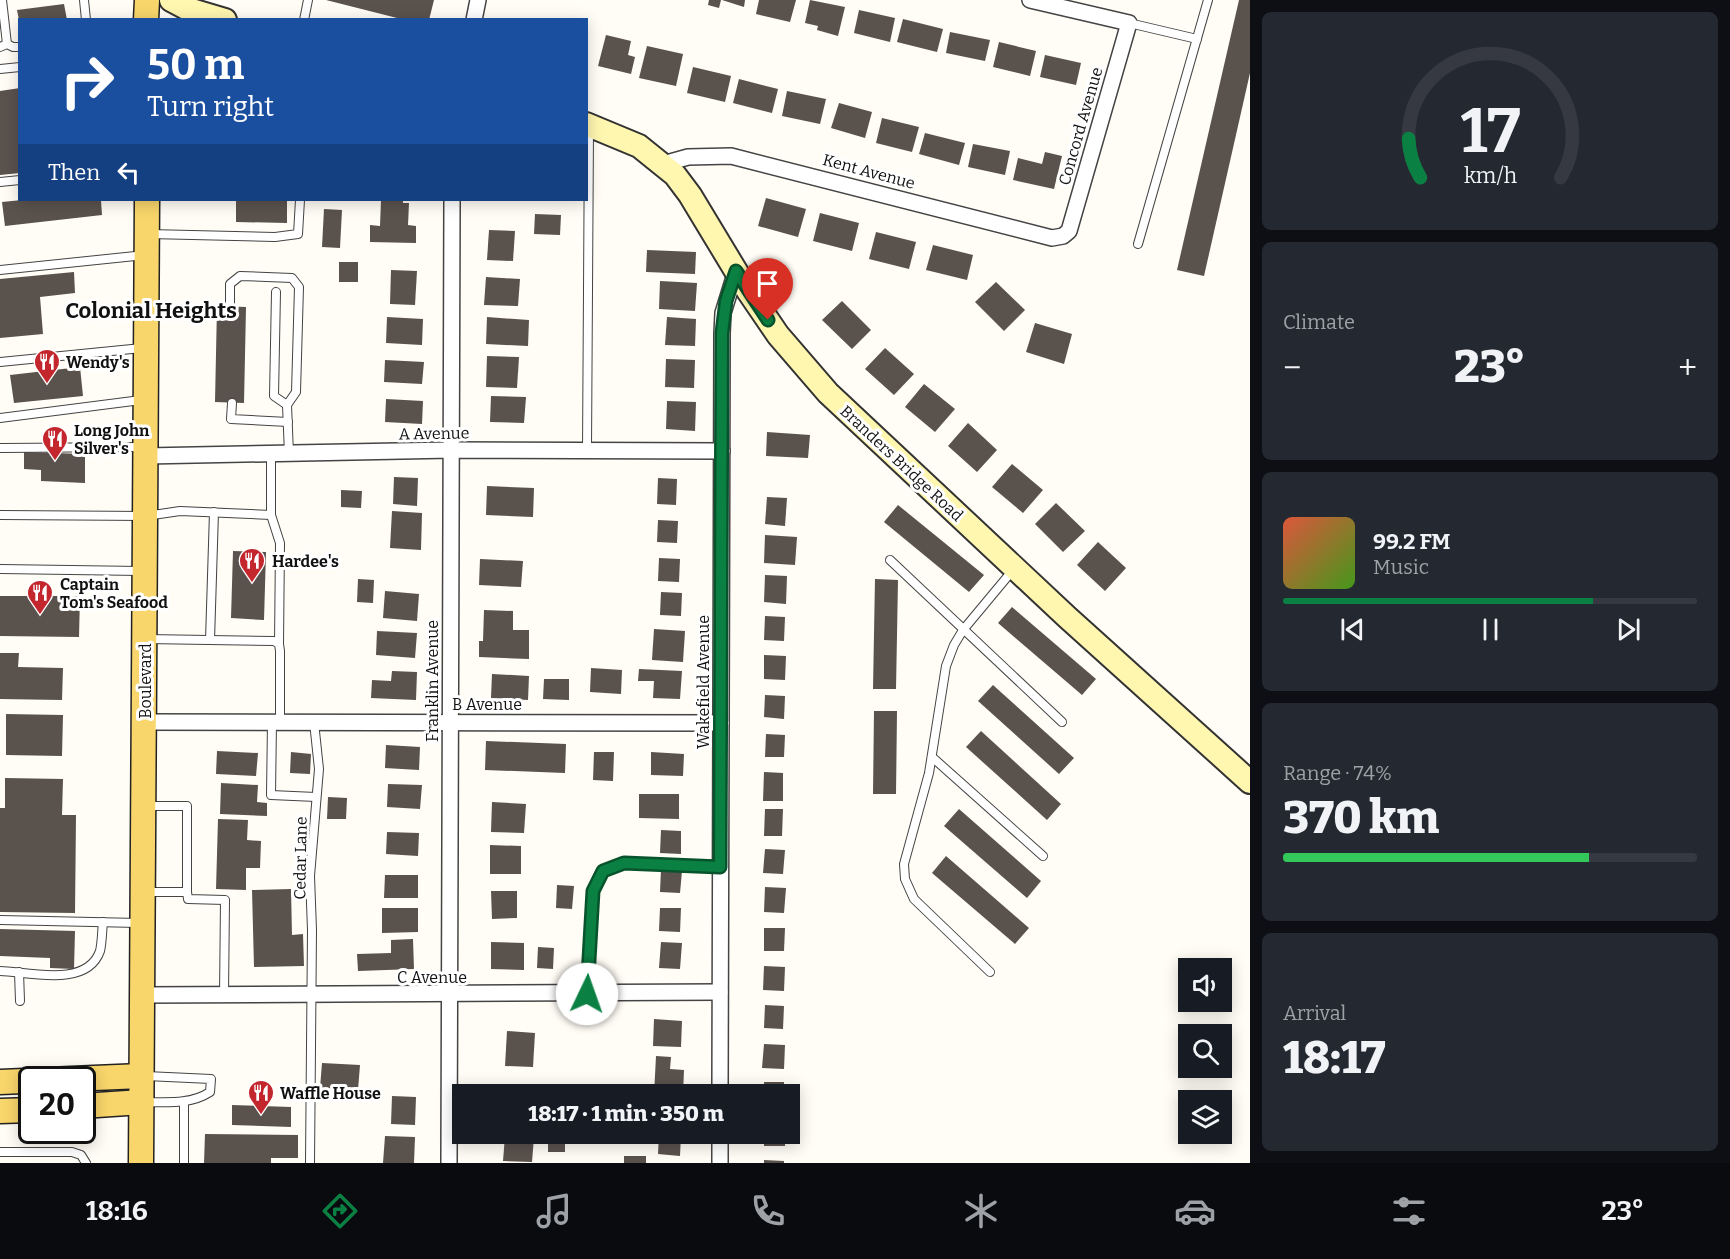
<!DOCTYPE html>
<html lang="en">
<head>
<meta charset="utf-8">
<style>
  :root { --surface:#171b24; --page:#242831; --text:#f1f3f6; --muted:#9ea1a6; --line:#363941; --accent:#0b8043 }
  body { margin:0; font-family:Bitter,serif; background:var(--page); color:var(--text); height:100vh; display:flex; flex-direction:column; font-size:22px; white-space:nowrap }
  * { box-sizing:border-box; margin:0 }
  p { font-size:20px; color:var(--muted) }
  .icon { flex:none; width:33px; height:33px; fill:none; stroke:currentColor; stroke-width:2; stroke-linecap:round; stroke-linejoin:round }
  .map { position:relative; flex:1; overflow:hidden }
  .panel { display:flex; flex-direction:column; gap:12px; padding:12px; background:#0d0f14; width:480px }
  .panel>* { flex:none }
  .banner { position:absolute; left:18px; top:18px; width:570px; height:183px; border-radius:0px; box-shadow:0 3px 15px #0003; background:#1a4fa0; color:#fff; overflow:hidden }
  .tools { position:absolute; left:1178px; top:958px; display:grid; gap:12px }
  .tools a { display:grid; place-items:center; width:54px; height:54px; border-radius:0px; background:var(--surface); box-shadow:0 3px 15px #0003; font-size:30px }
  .speed { position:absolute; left:18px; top:1066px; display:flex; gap:12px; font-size:30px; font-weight:700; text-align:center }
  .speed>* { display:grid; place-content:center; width:78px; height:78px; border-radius:50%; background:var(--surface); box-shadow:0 3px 15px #0003; line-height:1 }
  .speed .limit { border:3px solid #111; border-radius:9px; background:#fff; color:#111 }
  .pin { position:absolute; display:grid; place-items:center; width:51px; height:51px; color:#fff; margin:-62px -26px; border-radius:50% 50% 50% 0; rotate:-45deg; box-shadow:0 0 6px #0007 }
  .pin .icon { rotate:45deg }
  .me { position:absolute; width:66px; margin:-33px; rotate:3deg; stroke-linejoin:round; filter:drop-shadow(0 0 4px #0008) }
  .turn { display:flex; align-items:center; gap:21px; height:126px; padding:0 30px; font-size:27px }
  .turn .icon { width:78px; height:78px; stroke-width:2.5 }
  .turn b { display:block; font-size:42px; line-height:51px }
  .then { display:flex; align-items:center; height:57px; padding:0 30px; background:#0003; gap:12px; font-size:22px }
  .big { font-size:45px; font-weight:800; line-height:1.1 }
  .panel .tile { flex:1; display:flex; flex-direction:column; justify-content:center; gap:9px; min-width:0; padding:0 21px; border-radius:9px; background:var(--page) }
  .panel .dial { align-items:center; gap:0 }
  .dial svg { height:156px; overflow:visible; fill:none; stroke:var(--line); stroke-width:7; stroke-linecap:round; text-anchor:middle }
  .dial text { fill:var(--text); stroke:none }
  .song { display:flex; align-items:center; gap:18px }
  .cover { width:72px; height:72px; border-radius:9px; background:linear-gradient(135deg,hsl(10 70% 55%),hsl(100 70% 35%)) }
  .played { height:6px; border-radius:3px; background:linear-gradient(90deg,var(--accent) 75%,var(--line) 75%) }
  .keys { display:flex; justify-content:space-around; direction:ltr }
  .heat { display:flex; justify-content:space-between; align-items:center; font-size:33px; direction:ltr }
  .charge { height:9px; border-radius:4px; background:linear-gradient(90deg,#34c759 74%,var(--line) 0) }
  .trip { position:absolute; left:452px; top:1084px; width:348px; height:60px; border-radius:0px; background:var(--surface); box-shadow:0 3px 15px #0003; font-weight:800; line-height:60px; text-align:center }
  .menu { display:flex; height:96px; justify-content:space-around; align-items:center; background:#090b0e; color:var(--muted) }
  .menu .icon { width:42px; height:42px }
  .menu .active { color:var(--accent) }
  .menu b { font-size:27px; color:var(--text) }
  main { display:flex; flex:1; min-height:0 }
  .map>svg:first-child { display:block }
  .building { fill:#5a524d }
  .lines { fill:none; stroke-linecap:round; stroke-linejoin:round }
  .lane-casing { stroke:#444; stroke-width:10 }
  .street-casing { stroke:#444; stroke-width:18 }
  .secondary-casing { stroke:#333; stroke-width:26 }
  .primary-casing { stroke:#222; stroke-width:27 }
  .lane { stroke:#fff; stroke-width:8 }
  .street { stroke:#fff; stroke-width:15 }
  .secondary { stroke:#fff6b0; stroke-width:22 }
  .primary { stroke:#f9d66b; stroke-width:24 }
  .route-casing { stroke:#07532c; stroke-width:15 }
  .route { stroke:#0b8043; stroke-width:10 }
  .labels { text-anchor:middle; stroke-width:6; stroke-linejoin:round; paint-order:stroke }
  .street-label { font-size:16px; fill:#111; stroke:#fff }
  .poi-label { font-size:16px; font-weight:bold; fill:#111; stroke:#fff; text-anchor:start }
  .district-label { font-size:22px; font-weight:bold; fill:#111; stroke:#fff }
</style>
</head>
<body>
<main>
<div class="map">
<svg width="1250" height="1163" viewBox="0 0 1250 1163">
  <rect width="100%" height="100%" fill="#fffdf5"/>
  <g class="building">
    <path d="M326,0h108l-5,20h-24z"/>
    <path d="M709,0h12l-2,8 -11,-3z"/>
    <path d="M722,0h23l-1,7z"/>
    <path d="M759,0h37l-6,22 -34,-8z"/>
    <path d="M810,0l35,7 -7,29 -21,-6 1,-4 -13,-3z"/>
    <path d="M1239,0h11v73l-46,203 -27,-6z"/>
    <path d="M64,4l3,16h-48l-2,-10z"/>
    <path d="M859,10l36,8 -5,24 -36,-9z"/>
    <path d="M903,19l40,10 -6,23 -40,-10z"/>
    <path d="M950,32l40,8 -5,21 -39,-8z"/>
    <path d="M606,35l25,6 -3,14 7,2 -4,17 -33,-8z"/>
    <path d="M999,42l37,9 -6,25 -37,-9z"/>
    <path d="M647,46l36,8 -7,32 -37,-8z"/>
    <path d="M1045,55l36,8 -5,22 -36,-8z"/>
    <path d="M693,67l38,9 -6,26 -38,-9z"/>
    <path d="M739,79l39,10 -6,24 -39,-10z"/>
    <path d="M20,88v85l-20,2v-84z"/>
    <path d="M787,91l39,8 -6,25 -38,-8z"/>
    <path d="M839,103l33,9 -7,26 -34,-10z"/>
    <path d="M882,118l37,9 -7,25 -36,-9z"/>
    <path d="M925,133l40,10 -6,22 -40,-11z"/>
    <path d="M973,144l37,7 -5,24 -37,-8z"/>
    <path d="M1045,152l17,4 -8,33 -41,-9 5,-22 24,6z"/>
    <path d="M766,198l40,11 -8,28 -40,-11z"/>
    <path d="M22,200h79l1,15 -97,11 -3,-24z"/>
    <path d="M236,200h51v23l-51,-1z"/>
    <path d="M381,200h22v3h6l-1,22 8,1v17l-46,-1v-17l10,1z"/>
    <path d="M324,209l18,1 -2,38 -18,-1z"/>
    <path d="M820,213l39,10 -7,28 -39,-10z"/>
    <path d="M535,214l26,1 -1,20 -26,-1z"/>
    <path d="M489,230l26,1 -2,30 -26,-1z"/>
    <path d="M876,232l40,10 -7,27 -40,-10z"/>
    <path d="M933,245l40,10 -6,25 -41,-10z"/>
    <path d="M647,250l49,2 -1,22 -49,-2z"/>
    <rect x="339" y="262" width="19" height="20"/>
    <path d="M391,270l26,1 -2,34 -25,-1z"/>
    <path d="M74,272l1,21 -35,4 3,37 -43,4v-59z"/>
    <path d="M486,277l34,2 -2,27 -34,-1z"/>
    <path d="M660,281l37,2 -2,28 -36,-2z"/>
    <path d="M996,282l29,28 -21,21 -29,-29z"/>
    <path d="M842,301l29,29 -19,19 -30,-29z"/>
    <path d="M217,306l29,1 -2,96 -29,-1z"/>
    <path d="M387,317l36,2 -1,26 -36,-2z"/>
    <path d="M487,317l42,3 -1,26 -42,-2z"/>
    <path d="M667,317l29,2 -1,27 -30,-1z"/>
    <path d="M1035,323l37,11 -8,30 -38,-12z"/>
    <path d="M885,348l29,26 -20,21 -29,-26z"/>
    <path d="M487,356l32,1 -2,31 -31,-1z"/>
    <path d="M666,359l29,1 -1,28 -29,-1z"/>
    <path d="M385,360l39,2 -2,22 -38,-2z"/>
    <path d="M80,367l3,29 -69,7 -4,-28z"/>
    <path d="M924,384l31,25 -20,23 -30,-25z"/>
    <path d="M491,396l35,1 -2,26 -34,-1z"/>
    <path d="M386,399l37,2 -1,23 -37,-2z"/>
    <path d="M667,401l29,1 -1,29 -29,-2z"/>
    <path d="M968,423l29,27 -20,22 -29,-26z"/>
    <path d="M767,432l43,3 -2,23 -42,-2z"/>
    <path d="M24,452l61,2v29l-44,-2v-11l-17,-1z"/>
    <path d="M1012,464l31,26 -20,23 -31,-26z"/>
    <path d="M394,477l24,1 -1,28 -24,-2z"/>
    <path d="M658,478l19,1 -1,26 -19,-1z"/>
    <path d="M487,486l47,2 -1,29 -47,-2z"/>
    <path d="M341,490l21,1 -1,17 -20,-1z"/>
    <path d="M767,497l20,1 -2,28 -20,-2z"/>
    <path d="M1056,503l29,28 -22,21 -28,-28z"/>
    <path d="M898,505l86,70 -15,17 -85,-70z"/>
    <path d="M392,511l30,2 -1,37 -31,-2z"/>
    <path d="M658,520l20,1 -1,22 -20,-1z"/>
    <path d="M765,535l32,2 -2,28 -31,-2z"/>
    <path d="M1098,542l28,26 -21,23 -28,-26z"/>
    <path d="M233,551l33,1 -2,68 -33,-2z"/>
    <path d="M659,558l21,1 -1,23 -21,-1z"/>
    <path d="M480,559l43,2 -2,26 -42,-2z"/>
    <path d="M765,575l22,1 -1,28 -22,-2z"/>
    <path d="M358,579l16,1 -1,23 -16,-1z"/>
    <path d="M875,579l23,1 -2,109h-23z"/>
    <path d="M385,591l34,3 -2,27 -34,-3z"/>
    <path d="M661,592l21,1 -1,23 -21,-1z"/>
    <path d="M0,596h80l-1,41 -79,-1z"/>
    <path d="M1012,607l84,72 -14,16 -84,-72z"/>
    <path d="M484,610l29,1v19h16v29l-50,-2v-16h4z"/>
    <path d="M765,616l20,1 -1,24 -20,-1z"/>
    <path d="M654,629l31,2 -2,31 -31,-2z"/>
    <path d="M377,631l40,2 -2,25 -39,-3z"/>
    <path d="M0,653h19l-1,14 45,1 -1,32 -62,-1z"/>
    <path d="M764,655l22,1 -1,24 -21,-1z"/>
    <path d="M591,668l31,2 -1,24 -31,-2z"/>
    <path d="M639,669l43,2 -2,28 -27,-1 1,-17h-16z"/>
    <path d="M392,671l25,1 -1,28 -45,-2 1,-18 19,1z"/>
    <path d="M492,674l37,2 -1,24 -37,-2z"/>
    <path d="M544,679h25v21l-26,-1z"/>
    <path d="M993,685l81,73 -15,16 -81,-73z"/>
    <path d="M765,695l20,1 -1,23 -20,-2z"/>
    <path d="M874,711h23l-1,83h-23z"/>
    <path d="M6,714l57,1 -1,41 -56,-1z"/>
    <path d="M981,731l80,73 -14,16 -81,-73z"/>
    <path d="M766,734l19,1 -1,22h-19z"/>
    <path d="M486,741l80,3 -1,29 -80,-3z"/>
    <path d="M386,745l34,2 -1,23 -34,-2z"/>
    <path d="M217,751l41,2 -2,23 -40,-2z"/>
    <path d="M291,752l20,2 -1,20 -20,-1z"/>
    <path d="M594,752h20l-1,29 -20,-1z"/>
    <path d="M651,752l33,2 -1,22 -32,-1z"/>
    <path d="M764,772l19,1v28h-20z"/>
    <path d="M5,778l58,1 -1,36h14l-1,98 -75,-1v-104h5z"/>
    <path d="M221,783l37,2 -1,17 10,1v13l-47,-2z"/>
    <path d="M388,784l34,1 -2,24 -33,-2z"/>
    <path d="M639,794h40v25l-40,-1z"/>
    <path d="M328,797l19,1 -1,21h-19z"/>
    <path d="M492,802l34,2 -2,29 -33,-1z"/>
    <path d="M765,809h18l-1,27h-18z"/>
    <path d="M959,809l82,72 -14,17 -83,-72z"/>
    <path d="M218,819l30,1 -1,20 14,1 -1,27h-14v22l-30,-1z"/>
    <path d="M661,830l20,1v23l-21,-1z"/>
    <path d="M387,832l32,1 -1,23 -32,-2z"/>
    <path d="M490,845l31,1v28h-31z"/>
    <path d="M765,849l20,1 -2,24 -20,-1z"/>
    <path d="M946,856l83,72 -14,16 -83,-71z"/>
    <path d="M661,869l21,2 -2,22 -20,-1z"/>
    <path d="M385,875h33v23h-34z"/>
    <path d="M557,885l17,1 -2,23 -16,-1z"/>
    <path d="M765,887l21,1 -2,25 -20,-1z"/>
    <path d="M291,889l1,46 11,-1 1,32 -50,1 -2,-77z"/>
    <path d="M491,891h26v27l-25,1z"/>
    <path d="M382,908h36v24l-36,1z"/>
    <path d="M660,908h21l-1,24 -21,-1z"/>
    <path d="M764,928h21l-1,23h-20z"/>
    <path d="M0,929l75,2 -1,38 -24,-1v-10l-50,-2z"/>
    <path d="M413,939l1,30 -56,2 -1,-17 34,-1v-13z"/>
    <path d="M491,942l33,1v27l-33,-1z"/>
    <path d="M661,942l21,1 -2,26 -21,-1z"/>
    <path d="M538,947l16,1 -1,21 -16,-1z"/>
    <path d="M764,966l21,1 -1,24 -21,-1z"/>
    <path d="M765,1005l19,1 -1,23 -19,-1z"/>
    <path d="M654,1019l28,2 -1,26 -28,-1z"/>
    <path d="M507,1031l28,2 -2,34 -28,-1z"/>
    <path d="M764,1044l21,1 -1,24 -22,-1z"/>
    <path d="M656,1056l15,1 -1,12 14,1 -1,25h-29z"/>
    <path d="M322,1063l38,2 -2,25 -38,-2z"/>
    <path d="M764,1082h20v13h-19z"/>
    <path d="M392,1096l24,1 -1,28 -24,-1z"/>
    <path d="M232,1105l59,2v20l-59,-2z"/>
    <path d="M205,1134l93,1v23h-27v5h-67z"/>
    <path d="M659,1134h22l-1,22 -22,-2z"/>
    <rect x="764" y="1134" width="21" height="12"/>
    <path d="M385,1136l30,1 -1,26h-31z"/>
    <path d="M505,1136l29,1 -2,25 -29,-1z"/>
    <rect x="548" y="1137" width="17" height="15"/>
    <rect x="624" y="1156" width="22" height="7"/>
    <path d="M764,1160l20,1v2h-20z"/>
  </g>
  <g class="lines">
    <defs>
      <g id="lane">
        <path d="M2,0l5,44"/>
        <path d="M84,0l2,20"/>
        <path d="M304,20l4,-20"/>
        <path d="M1129,23l68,16"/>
        <path d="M0,47l7,-3 6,3h7"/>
        <path d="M0,69l20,-2"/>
        <path d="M0,182l20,-2"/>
        <path d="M149,234l126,3 23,-3 2,-34"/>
        <path d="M1138,244l70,-244"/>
        <path d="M0,270l145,-15"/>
        <path d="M276,292l-2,104 13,9"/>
        <path d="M230,307v-23l10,-8 52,2 7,9 -3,105 -9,13 2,49"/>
        <path d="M0,362l142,-14"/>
        <path d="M232,403l-1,16 57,3"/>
        <path d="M0,418l141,-18"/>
        <path d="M0,448l142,-1"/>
        <path d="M587,450l2,-321"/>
        <path d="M271,454v61l9,28 -1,101"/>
        <path d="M0,515l146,1 34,-5 91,4"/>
        <path d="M890,560l172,162"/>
        <path d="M0,569l141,2"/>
        <path d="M146,639l128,2 5,3 1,7v71"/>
        <path d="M210,640l4,-128"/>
        <path d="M272,722l-1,73 45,2"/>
        <path d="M932,757l111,99"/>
        <path d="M146,806h41v86h-41"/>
        <path d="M187,892l1,7 37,1 -1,95"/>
        <path d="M0,920l139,3"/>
        <path d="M0,971c29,1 87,17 100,-20 2,-8 2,-20 3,-29"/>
        <path d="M19,972l1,29"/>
        <path d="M990,972l-76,-73 -9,-20 -1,-15 25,-91 17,-107 8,-21 9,-15 50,-60"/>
        <path d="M587,994l6,-103 10,-20 21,-8 96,4"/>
        <path d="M143,1102c23,0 47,3 67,-10l1,-13 -65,-3"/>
        <path d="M184,1102v61"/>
        <path d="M0,1152h72l9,3 5,8"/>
        <path d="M310,1163l2,-233 -2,-54 9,-107 -5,-47"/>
      </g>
      <g id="street">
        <path d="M474,20l4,-20"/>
        <path d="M663,164l25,-7 43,-1 321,82 11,-2 6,-5 60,-208 -99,-23"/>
        <path d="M146,456l305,-6 271,1"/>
        <path d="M145,722l576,1"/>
        <path d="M143,995l577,-3"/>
        <path d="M720,1095l2,-762 1,-20 13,-42"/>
        <path d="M720,1134v29"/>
        <path d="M449,1163l3,-963"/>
      </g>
      <g id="secondary">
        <path d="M171,0l17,9 37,11"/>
        <path d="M586,124l53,22 36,29 15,20 58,96 30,44 50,58 239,224 183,165"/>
      </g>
      <g id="primary">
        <path d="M146,20l1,-20"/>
        <path d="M0,1082l141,-6"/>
        <path d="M82,1106l60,-4"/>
        <path d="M0,1111l32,-1"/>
        <path d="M141,1163l6,-963"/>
      </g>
    </defs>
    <use href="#lane" class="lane-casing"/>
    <use href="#street" class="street-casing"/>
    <use href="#secondary" class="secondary-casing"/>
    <use href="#primary" class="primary-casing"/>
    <use href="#lane" class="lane"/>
    <use href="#street" class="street"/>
    <use href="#secondary" class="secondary"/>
    <use href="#primary" class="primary"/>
  </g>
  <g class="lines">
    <defs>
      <path id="route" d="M587,994l6,-103 10,-20 21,-8 96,4 2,-534 4,-32 10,-30 32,49"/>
    </defs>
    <use href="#route" class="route-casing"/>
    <use href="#route" class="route"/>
  </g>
  <defs>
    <symbol id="restaurant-pin" viewBox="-11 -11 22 30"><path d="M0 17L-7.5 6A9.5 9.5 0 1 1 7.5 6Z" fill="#c4262e" stroke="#fff"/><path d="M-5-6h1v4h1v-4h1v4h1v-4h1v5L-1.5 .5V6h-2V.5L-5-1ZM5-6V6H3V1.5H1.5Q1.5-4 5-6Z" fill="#fff"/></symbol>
  </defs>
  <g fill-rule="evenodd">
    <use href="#restaurant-pin" x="32" y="347" width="30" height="40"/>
    <use href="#restaurant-pin" x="40" y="424" width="30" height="40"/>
    <use href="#restaurant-pin" x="237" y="546" width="30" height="40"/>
    <use href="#restaurant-pin" x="25" y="578" width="30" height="40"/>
    <use href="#restaurant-pin" x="246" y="1078" width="30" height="40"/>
  </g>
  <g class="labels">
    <g class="street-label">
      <text transform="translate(1080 126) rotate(-74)" y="6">Concord Avenue</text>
      <text transform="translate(869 171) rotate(15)" y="6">Kent Avenue</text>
      <text transform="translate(434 433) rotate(-1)" y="6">A Avenue</text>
      <text transform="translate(902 463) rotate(43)" y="6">Branders Bridge Road</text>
      <text transform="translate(145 681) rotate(-90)" y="6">Boulevard</text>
      <text transform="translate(432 681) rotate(-90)" y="6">Franklin Avenue</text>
      <text transform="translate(703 682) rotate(-90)" y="6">Wakefield Avenue</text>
      <text x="487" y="710">B Avenue</text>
      <text transform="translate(300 858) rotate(-89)" y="6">Cedar Lane</text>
      <text x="432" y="983">C Avenue</text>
    </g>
    <g class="poi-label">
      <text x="66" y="368">Wendy's</text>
      <text x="74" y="436">Long John<tspan x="74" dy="18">Silver's</tspan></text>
      <text x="272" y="567">Hardee's</text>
      <text x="60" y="590">Captain<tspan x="60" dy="18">Tom's Seafood</tspan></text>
      <text x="280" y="1099">Waffle House</text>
    </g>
    <g class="district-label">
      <text x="151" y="318">Colonial Heights</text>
    </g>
  </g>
</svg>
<div class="tools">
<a><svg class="icon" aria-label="sound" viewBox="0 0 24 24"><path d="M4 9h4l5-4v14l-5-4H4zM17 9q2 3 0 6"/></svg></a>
<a><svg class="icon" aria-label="search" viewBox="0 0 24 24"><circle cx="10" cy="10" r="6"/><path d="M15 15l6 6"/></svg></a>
<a><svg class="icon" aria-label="layers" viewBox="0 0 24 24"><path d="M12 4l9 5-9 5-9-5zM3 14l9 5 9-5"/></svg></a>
</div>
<div class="speed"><div class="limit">20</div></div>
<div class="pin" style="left:768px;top:320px;background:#d93025"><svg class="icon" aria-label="arrive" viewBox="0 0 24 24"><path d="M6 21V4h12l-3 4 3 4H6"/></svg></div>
<svg class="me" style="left:587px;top:994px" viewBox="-20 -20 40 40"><circle r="19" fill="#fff"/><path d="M0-13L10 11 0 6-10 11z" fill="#0b8043"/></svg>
<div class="trip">18:17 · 1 min · 350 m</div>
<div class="banner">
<div class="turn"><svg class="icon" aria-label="right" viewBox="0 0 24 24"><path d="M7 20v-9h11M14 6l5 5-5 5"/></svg><div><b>50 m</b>Turn right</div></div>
<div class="then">Then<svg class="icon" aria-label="left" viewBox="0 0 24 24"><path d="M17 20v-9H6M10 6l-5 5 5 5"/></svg></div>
</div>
</div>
<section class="panel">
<div class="tile dial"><svg viewBox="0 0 100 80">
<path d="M14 69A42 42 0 1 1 86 69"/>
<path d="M14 69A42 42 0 0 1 8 49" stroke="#0b8043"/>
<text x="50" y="56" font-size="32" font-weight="700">17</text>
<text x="50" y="72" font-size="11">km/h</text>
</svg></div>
<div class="tile"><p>Climate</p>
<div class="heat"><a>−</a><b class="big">23°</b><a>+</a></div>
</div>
<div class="tile">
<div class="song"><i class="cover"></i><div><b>99.2 FM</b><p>Music</p></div></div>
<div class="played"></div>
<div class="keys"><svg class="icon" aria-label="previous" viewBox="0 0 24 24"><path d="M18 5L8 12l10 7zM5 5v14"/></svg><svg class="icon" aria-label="pause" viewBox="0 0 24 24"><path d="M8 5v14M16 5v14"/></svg><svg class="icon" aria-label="next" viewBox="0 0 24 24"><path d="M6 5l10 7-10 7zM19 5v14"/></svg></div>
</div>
<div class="tile"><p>Range · 74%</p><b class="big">370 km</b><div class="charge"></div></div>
<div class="tile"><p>Arrival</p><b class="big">18:17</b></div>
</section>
</main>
<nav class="menu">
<b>18:16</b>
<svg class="icon active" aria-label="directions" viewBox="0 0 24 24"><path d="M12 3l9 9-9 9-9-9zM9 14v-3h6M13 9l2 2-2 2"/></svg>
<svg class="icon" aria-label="music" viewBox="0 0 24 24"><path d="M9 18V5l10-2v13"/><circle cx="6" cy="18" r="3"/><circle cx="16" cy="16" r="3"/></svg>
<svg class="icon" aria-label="phone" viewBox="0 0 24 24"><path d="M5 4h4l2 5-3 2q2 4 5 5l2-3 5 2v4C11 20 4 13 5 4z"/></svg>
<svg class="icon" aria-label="climate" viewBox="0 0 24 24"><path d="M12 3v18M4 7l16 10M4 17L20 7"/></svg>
<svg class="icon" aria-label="car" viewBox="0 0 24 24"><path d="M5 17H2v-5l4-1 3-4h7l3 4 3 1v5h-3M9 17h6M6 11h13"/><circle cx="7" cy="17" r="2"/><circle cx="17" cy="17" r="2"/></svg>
<svg class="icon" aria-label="filters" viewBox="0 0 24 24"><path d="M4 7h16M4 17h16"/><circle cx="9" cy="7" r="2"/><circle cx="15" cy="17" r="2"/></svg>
<b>23°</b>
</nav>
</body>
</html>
